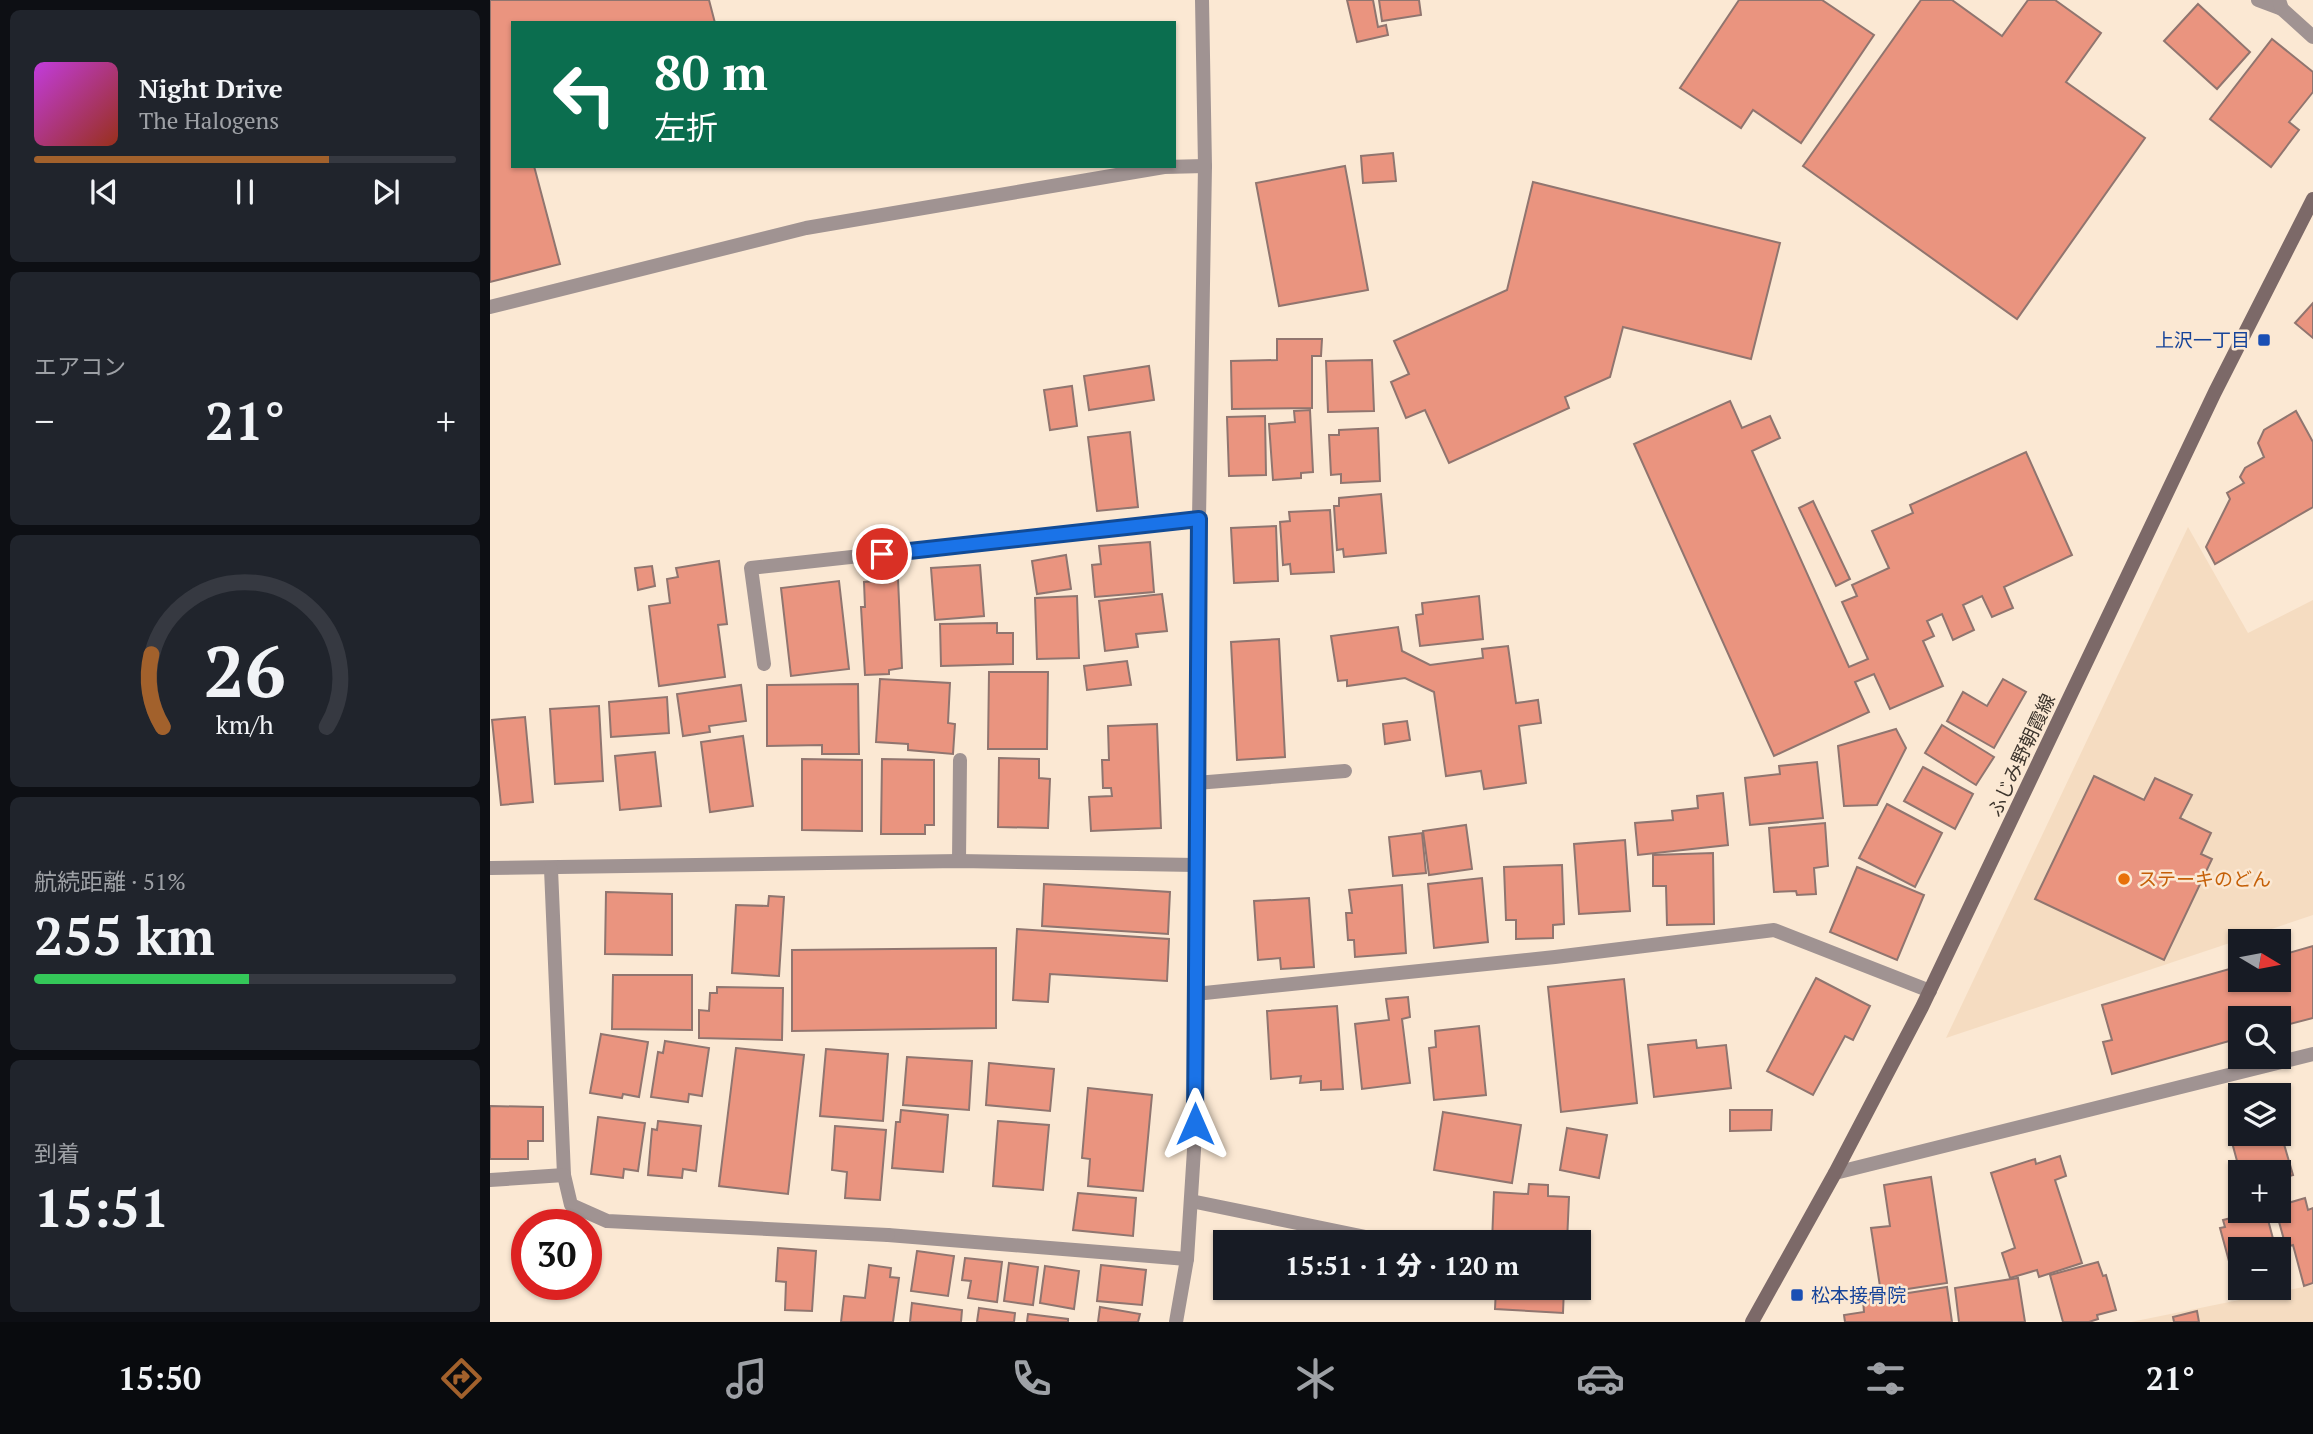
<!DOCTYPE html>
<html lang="ja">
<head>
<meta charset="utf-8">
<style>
  :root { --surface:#171b24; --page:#20242c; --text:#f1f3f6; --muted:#9ea1a6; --line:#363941; --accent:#a2612c }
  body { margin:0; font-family:"PT Serif","Noto Sans JP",serif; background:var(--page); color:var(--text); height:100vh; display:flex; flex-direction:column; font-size:26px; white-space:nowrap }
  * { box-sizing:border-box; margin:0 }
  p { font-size:23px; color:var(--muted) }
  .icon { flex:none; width:38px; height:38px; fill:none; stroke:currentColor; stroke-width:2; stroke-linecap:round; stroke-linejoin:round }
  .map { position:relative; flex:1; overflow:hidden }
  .sheet { display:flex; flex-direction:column; gap:10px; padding:10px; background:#0d0f14; width:490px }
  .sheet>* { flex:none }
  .guide { position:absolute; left:21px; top:21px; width:665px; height:147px; border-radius:0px; box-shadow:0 2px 5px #0004; background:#0b6e4f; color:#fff; overflow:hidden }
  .needle { width:46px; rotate:100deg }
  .tools { position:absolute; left:1738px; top:929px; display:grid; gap:14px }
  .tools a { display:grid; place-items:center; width:63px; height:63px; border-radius:0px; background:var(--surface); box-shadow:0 2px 5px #0004; font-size:35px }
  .speed { position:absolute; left:21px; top:1209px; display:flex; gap:14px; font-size:35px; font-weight:700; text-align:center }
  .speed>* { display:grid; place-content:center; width:91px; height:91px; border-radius:50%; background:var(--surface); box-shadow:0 2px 5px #0004; line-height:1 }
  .speed .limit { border:10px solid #d22; background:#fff; color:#111 }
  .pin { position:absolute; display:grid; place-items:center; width:60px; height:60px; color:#fff; margin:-30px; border:4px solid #fff; border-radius:50%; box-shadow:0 2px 7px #0007 }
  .me { position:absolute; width:77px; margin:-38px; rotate:0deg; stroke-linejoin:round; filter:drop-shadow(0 0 5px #0008) }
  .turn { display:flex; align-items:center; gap:24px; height:147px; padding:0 28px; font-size:32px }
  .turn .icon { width:91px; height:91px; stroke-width:2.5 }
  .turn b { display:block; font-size:49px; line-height:60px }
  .big { font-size:52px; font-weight:800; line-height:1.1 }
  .sheet .tile { flex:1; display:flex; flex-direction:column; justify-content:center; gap:10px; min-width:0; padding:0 24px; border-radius:10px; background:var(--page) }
  .sheet .dial { align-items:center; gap:0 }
  .dial svg { height:182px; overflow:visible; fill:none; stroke:var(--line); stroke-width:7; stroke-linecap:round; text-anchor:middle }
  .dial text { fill:var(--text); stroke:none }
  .song { display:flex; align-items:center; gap:21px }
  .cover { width:84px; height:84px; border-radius:10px; background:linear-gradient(135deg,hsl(290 70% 55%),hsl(10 70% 35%)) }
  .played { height:7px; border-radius:4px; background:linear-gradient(90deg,var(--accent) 70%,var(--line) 70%) }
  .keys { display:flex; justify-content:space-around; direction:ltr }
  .heat { display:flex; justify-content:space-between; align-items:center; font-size:38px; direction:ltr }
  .charge { height:10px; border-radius:5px; background:linear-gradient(90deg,#34c759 51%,var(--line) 0) }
  .trip { position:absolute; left:723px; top:1230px; width:378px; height:70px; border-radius:0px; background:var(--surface); box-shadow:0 2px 5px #0004; font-weight:800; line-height:70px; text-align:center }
  .dock { display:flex; height:112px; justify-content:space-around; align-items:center; background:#090b0e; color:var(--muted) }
  .dock .icon { width:49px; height:49px }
  .dock .on { color:var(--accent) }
  .dock b { font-size:32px; color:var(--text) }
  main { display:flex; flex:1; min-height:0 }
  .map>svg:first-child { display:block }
  .built { fill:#f5dcc1 }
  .building { fill:#ea947f; stroke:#90756f; stroke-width:2 }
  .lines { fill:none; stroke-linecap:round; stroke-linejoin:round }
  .service { stroke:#a09392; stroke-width:14 }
  .minor { stroke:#a09392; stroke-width:14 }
  .tertiary { stroke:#a09392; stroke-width:14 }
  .secondary { stroke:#7c6968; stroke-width:14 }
  .route-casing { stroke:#114b97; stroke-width:18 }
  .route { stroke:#1a73e8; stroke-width:12 }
  .transit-dot { fill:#1a4fb4; stroke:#fbe8d3; stroke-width:2.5 }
  .food-dot { fill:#e8710a; stroke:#fbe8d3; stroke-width:2.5 }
  .labels { text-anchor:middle; stroke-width:5; stroke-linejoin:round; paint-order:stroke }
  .transit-label { font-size:19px; fill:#164399; stroke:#fbe8d3; text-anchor:end }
  .street-label { font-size:19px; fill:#3d352d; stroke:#fbe8d3 }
  .food-label { font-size:19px; fill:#c56008; stroke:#fbe8d3; text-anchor:start }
</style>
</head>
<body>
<main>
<section class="sheet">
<div class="tile">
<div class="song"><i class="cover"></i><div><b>Night Drive</b><p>The Halogens</p></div></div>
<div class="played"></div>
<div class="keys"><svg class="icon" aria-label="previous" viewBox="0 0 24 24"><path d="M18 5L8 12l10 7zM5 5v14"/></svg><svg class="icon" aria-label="pause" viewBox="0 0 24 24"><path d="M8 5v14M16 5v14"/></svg><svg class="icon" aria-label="next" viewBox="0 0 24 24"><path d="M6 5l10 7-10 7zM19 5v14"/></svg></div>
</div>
<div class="tile"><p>エアコン</p>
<div class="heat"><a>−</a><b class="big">21°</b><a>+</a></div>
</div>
<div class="tile dial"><svg viewBox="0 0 100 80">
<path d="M14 69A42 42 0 1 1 86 69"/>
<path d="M14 69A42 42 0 0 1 9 37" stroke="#a2612c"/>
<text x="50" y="56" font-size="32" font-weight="700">26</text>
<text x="50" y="72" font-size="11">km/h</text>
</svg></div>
<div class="tile"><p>航続距離 · 51%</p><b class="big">255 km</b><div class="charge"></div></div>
<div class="tile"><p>到着</p><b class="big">15:51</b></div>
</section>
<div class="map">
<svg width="1823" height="1322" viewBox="0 0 1823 1322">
  <rect width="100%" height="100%" fill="#fbe8d3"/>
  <g class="built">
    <path d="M1698,527l60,106 65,-33v315l-367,123z"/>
    <path d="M1823,1285v37h-182l69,-14z"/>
  </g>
  <g class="building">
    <path d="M0,0h219l6,23h-202v143h21l26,98 -70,18z"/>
    <path d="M857,0h26l5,27 8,-2 2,10 -31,7z"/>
    <path d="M889,0h40l2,15 -39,6z"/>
    <path d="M1249,0h83l52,35 -73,108 -48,-33 -12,18 -61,-40z"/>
    <path d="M1431,0h31l50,36 26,-36h27l46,33 -35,49 79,56 -128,181 -214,-153z"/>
    <path d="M1708,4l52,48 -33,37 -53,-48z"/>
    <path d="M1782,39l41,33v20l-24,30 10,8 -28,37 -61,-48z"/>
    <path d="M903,153l3,28 -33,2 -2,-27z"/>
    <path d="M855,166l23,124 -89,16 -23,-123z"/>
    <path d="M1043,182l247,61 -29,116 -128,-32 -13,50 -45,20 4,11 -120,55 -24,-53 -19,8 -15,-36 18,-8 -15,-33 113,-51z"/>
    <path d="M1823,303v35l-18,-15z"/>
    <path d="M787,339h45l-1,17h-9v52l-80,1 -1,-48 46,-1z"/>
    <path d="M882,360l2,51 -46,1 -2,-51z"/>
    <path d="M659,366l5,34 -65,10 -5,-34z"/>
    <path d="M582,386l5,40 -27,4 -6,-40z"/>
    <path d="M1240,401l12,27 28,-12 10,22 -28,13 97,216 19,-8 -26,-57 15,-6 -5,-11 37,-17 -17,-37 41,-18 -3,-8 116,-53 46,103 -68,32 9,21 -21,9 -10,-21 -19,9 11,25 -21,10 -11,-26 -15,7 7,15 -11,5 20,45 -53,23 -16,-35 -19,8 14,30 -95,44 -140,-312z"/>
    <path d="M820,410l3,62 -12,1v5l-28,2 -4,-56 26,-2 -1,-11z"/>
    <path d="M1806,411l17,31v65l-98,57 -9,-17 24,-48 -3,-6 17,-10 -4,-6 5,-9 19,-11 -6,-14 6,-13z"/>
    <path d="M775,416l1,59 -37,1 -2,-59z"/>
    <path d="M888,428l2,53 -39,2v-9l-10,1 -2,-40h10v-5z"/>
    <path d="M640,432l8,75 -41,4 -9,-74z"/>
    <path d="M891,494l5,59 -42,4 -1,-8 -6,1 -3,-44h5v-8z"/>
    <path d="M1323,501l37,78 -14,7 -37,-78z"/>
    <path d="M840,510l4,62 -43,2 -1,-10 -7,1 -3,-43 10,-1 -1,-9z"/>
    <path d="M786,526l2,55 -44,2 -3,-55z"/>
    <path d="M660,542l4,50 -59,5 -3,-32 9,-1 -2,-18z"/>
    <path d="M576,555l5,34 -34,5 -5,-33z"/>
    <path d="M229,561l8,63 -9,1 7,52 -66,9 -10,-80 21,-3 -3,-24 11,-2 -2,-9z"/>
    <path d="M490,565l4,51 -49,4 -4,-52z"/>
    <path d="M162,566l3,20 -17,4 -3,-22z"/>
    <path d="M408,579l4,89 -13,2v4l-24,1 -4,-68h4l-1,-25z"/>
    <path d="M349,581l10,88 -58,7 -10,-88z"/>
    <path d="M672,594l5,37 -31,3 2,13 -33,4 -6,-50z"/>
    <path d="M587,596l2,62 -42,1 -2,-61z"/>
    <path d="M989,596l4,43 -63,7 -4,-31 7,-1 -1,-11z"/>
    <path d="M507,623v10h16v31l-72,2 -1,-42z"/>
    <path d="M908,627l4,24 28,14 53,-7 -1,-9 26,-3 8,57 22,-3 3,23 -22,3 7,57 -42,6 -3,-18 -35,5 -12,-84 -29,-14 -58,8v-6l-9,1 -7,-45z"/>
    <path d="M789,639l6,118 -48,3 -6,-118z"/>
    <path d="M637,661l4,24 -44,5 -3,-24z"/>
    <path d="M499,672h59l-1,77h-59z"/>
    <path d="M390,679l70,4 -2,40 7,1 -2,30 -45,-4v-6l-32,-2z"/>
    <path d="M1513,679l23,13 -32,56 -47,-27 16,-29 24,14z"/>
    <path d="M368,684l1,70h-37v-9l-55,1v-61z"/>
    <path d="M251,685l5,36 -37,5 1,6 -27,4 -6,-42z"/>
    <path d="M177,697l2,36 -58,4 -2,-35z"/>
    <path d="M109,706l4,75 -48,3 -5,-75z"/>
    <path d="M35,717l8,85 -32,3 -9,-85z"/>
    <path d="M917,721l3,19 -25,4 -2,-20z"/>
    <path d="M667,724l4,104 -70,3 -2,-34 23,-1 -1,-8h-8l-1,-28h7l-1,-34z"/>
    <path d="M1452,725l52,32 -18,28 -51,-32z"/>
    <path d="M1406,729l10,19 -29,57 -33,1 -6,-60z"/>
    <path d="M253,736l10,70 -43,6 -9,-70z"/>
    <path d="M165,752l6,54 -41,4 -5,-54z"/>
    <path d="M509,758l40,1v19l11,1 -2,49 -50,-1z"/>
    <path d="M312,759l60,1v71l-60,-1z"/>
    <path d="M392,759l52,1v65h-9v9h-44z"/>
    <path d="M1327,762l6,56 -73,7 -5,-47 35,-4 -1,-8z"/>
    <path d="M1433,767l50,27 -18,35 -51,-28z"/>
    <path d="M1604,776l50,24 11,-22 37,17 -12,23 31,15 -10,21 11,5 -48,101 -129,-61z"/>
    <path d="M1233,793l5,52 -90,10 -3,-32 38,-3 -1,-9 26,-3 -1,-12z"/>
    <path d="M1397,804l55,29 -27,54 -56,-29z"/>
    <path d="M1335,823l3,43 -14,2 2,26 -19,1 -1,-4 -22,1 -5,-64z"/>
    <path d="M976,825l6,44 -43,6 -6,-44z"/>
    <path d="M932,833l4,40 -33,3 -4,-39z"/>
    <path d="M1135,840l5,71 -51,3 -5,-70z"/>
    <path d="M1223,853l1,71 -47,1 -1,-39h-13v-31z"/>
    <path d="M1072,865l2,59 -11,1v13l-37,1v-19h-10l-2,-53z"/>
    <path d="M1367,867l67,28 -27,65 -67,-28z"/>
    <path d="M992,878l6,64 -54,6 -6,-64z"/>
    <path d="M554,884l126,8 -2,42 -126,-8z"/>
    <path d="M912,885l4,68 -51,4 -1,-17h-6l-2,-27h6l-3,-23z"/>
    <path d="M116,892l66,2v61l-67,-1z"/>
    <path d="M279,896l15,1 -5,79 -47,-3 4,-68 32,1z"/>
    <path d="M819,898l5,69 -33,2 -1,-11 -22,2 -4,-59z"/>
    <path d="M527,929l152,10 -2,42 -117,-7 -2,28 -35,-2z"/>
    <path d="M1823,946v72l-35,9v-9h-38v20l-128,36 -9,-32 9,-2 -10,-35 138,-39v14h38v-24z"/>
    <path d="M506,948v80l-204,3v-81z"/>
    <path d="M123,975h79v55l-80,-1z"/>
    <path d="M1326,978l54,28 -17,34 -8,-4 -32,59 -46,-24z"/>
    <path d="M1134,979l13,124 -76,9 -13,-125z"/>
    <path d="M227,987l66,1 -1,52 -83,-2v-28l10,1 1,-18h7z"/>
    <path d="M918,997l2,20 -8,2 8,64 -48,6 -7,-65 34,-4 -3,-21z"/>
    <path d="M847,1006l6,83 -22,1v-9l-21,2 1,-7 -30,3 -4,-68z"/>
    <path d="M989,1026l7,69 -52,5 -5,-52 7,-1 -1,-16z"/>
    <path d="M111,1034l47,8 -9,55 -16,-3 -1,4 -32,-5z"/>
    <path d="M1206,1040l1,8 29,-3 5,43 -77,9 -6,-52z"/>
    <path d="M175,1041l44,7 -7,48 -13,-2 -1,8 -37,-5 7,-45 5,1z"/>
    <path d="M246,1048l68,7 -16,139 -69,-8z"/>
    <path d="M336,1049l62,5 -5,67 -63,-5z"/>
    <path d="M417,1057l65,4 -3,49 -66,-5z"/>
    <path d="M499,1063l65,6 -4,42 -64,-6z"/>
    <path d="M598,1088l64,7 -9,96 -55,-5 2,-27 -8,-1z"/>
    <path d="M0,1106l53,1v34h-15v18h-38z"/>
    <path d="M411,1110l47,5 -5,57 -51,-4 4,-46h4z"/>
    <path d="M1240,1110h42l-1,20 -41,1z"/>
    <path d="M953,1112l78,13 -9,58 -78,-13z"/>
    <path d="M1750,1115v19h38l1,-7 14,48 -15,4v-7h-38l-10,-37 9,-11 -3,-8z"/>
    <path d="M108,1117l47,6 -7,48 -14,-2 -1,9 -32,-4z"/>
    <path d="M168,1121l43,5 -5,45 -13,-2 -1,9 -34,-3 4,-46 5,1z"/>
    <path d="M508,1121l51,4 -6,65 -50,-4z"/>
    <path d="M345,1126l51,4 -6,70 -35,-2 2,-26 -15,-2z"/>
    <path d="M1077,1128l40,7 -8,43 -39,-8z"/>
    <path d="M1570,1156l6,20 -11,4 27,83 -43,14 -2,-7 -27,8 -8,-25 13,-5 -24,-75 44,-14 1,5z"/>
    <path d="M1441,1177l16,106 -66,10 -10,-65 19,-2 -6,-41z"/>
    <path d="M1039,1184l19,1v11l21,1 -2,45h-75l2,-50 34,2z"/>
    <path d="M588,1193l58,5 -3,38 -60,-6z"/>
    <path d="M1815,1198l3,12 5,-2v75l-9,3 -11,-41 -7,2 -10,-36h2v-5z"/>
    <path d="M1765,1212l1,7 11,-3 9,34h-36v38h35l-36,10 -19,-70 5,-1 -2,-7z"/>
    <path d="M288,1248l38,3 -4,60 -27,-1 1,-28 -10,-1z"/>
    <path d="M427,1251l37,5 -6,40 -37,-5z"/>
    <path d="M475,1258l37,4 -5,40 -29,-4 3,-17 -9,-1z"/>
    <path d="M1788,1259l8,26 -8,2z"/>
    <path d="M1608,1262l5,14 3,-1 10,35 -19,5 1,4 -9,3h-26l-13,-47z"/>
    <path d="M519,1263l29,4 -5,38 -29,-4z"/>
    <path d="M379,1265l22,3 -1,9 9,1 -6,44h-52l3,-26 21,2z"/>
    <path d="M611,1265l45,5 -4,35 -45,-4z"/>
    <path d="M555,1266l34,5 -5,38 -34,-6z"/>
    <path d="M1528,1278l7,44h-66l-4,-34z"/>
    <path d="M1457,1287l5,35h-107l-1,-7 20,-3 -1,-12z"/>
    <path d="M1006,1288h68l-1,25 -68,-4z"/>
    <path d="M422,1303l50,7 -1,12h-51z"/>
    <path d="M610,1307l40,7 -2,8h-40z"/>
    <path d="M489,1308l36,5 -1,9h-37z"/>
    <path d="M1707,1311l2,11h-25l-1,-5z"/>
    <path d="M538,1314l40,5v3h-41z"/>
  </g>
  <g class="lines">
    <g class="service">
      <path d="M274,664l-13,-96 448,-49"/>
      <path d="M701,1201l199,41"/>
      <path d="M398,1235l299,24"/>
    </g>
    <g class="minor">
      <path d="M1768,0l24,9"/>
      <path d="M0,307l316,-79 358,-61 41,-1"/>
      <path d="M706,783l149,-12"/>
      <path d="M469,861l1,-101"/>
      <path d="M0,868l469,-7 237,4"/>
      <path d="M61,869l13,306 7,30 36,16 281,14"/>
      <path d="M705,994l360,-37 219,-27 156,61"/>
      <path d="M1345,1173l478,-119"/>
      <path d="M0,1180l74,-5"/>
      <path d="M686,1322l11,-63 7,-109 5,-631 6,-353 -3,-166"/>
    </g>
    <path class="tertiary" d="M1789,0l3,9 31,28"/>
    <path class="secondary" d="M1262,1322l83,-149 87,-166 293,-615 98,-193"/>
  </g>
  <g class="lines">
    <defs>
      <path id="route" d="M392,554l317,-35 -4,605"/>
    </defs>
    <use href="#route" class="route-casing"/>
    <use href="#route" class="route"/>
  </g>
  <g class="transit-dot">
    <rect x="1767" y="333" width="14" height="14" rx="3.5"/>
    <rect x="1300" y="1288" width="14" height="14" rx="3.5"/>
  </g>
  <circle class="food-dot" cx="1634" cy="879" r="7"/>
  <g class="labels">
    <g class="transit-label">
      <text x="1760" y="347">上沢一丁目</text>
      <text x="1321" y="1302" text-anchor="start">松本接骨院</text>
    </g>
    <g class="street-label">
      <text transform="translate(1531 755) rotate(-65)" y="7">ふじみ野朝霞線</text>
    </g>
    <g class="food-label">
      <text x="1648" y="886">ステーキのどん</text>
    </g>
  </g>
</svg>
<div class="tools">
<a><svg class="needle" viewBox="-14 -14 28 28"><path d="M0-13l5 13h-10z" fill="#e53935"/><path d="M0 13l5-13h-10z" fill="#9ea1a6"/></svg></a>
<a><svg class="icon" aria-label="search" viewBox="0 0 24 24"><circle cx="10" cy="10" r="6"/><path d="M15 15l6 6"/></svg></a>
<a><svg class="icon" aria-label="layers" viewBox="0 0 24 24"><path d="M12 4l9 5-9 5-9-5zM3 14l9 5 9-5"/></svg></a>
<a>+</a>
<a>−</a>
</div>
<div class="speed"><div class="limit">30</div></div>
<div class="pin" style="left:392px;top:554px;background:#d93025"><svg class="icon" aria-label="arrive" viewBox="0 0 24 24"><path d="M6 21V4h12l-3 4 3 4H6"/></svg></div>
<svg class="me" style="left:705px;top:1124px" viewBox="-20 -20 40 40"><path d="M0-17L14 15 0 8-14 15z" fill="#1a73e8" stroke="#fff" stroke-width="4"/></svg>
<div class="trip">15:51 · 1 分 · 120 m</div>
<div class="guide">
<div class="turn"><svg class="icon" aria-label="left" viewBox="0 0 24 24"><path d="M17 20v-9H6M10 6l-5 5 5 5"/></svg><div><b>80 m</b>左折</div></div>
</div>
</div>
</main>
<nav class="dock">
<b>15:50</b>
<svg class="icon on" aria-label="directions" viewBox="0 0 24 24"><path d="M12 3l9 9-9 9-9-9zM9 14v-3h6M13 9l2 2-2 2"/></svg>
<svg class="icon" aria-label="music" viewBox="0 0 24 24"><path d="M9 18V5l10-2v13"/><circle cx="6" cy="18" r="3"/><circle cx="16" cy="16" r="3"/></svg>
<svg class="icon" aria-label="phone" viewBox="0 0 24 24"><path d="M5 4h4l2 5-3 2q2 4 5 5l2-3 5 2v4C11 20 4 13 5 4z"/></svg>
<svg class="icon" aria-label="climate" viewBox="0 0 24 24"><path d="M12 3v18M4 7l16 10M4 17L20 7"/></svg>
<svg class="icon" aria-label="car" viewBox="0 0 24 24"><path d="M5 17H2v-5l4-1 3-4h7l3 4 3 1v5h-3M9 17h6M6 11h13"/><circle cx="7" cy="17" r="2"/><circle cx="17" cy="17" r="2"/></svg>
<svg class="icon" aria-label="filters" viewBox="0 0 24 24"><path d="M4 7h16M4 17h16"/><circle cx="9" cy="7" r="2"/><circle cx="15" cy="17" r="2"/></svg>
<b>21°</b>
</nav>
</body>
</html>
